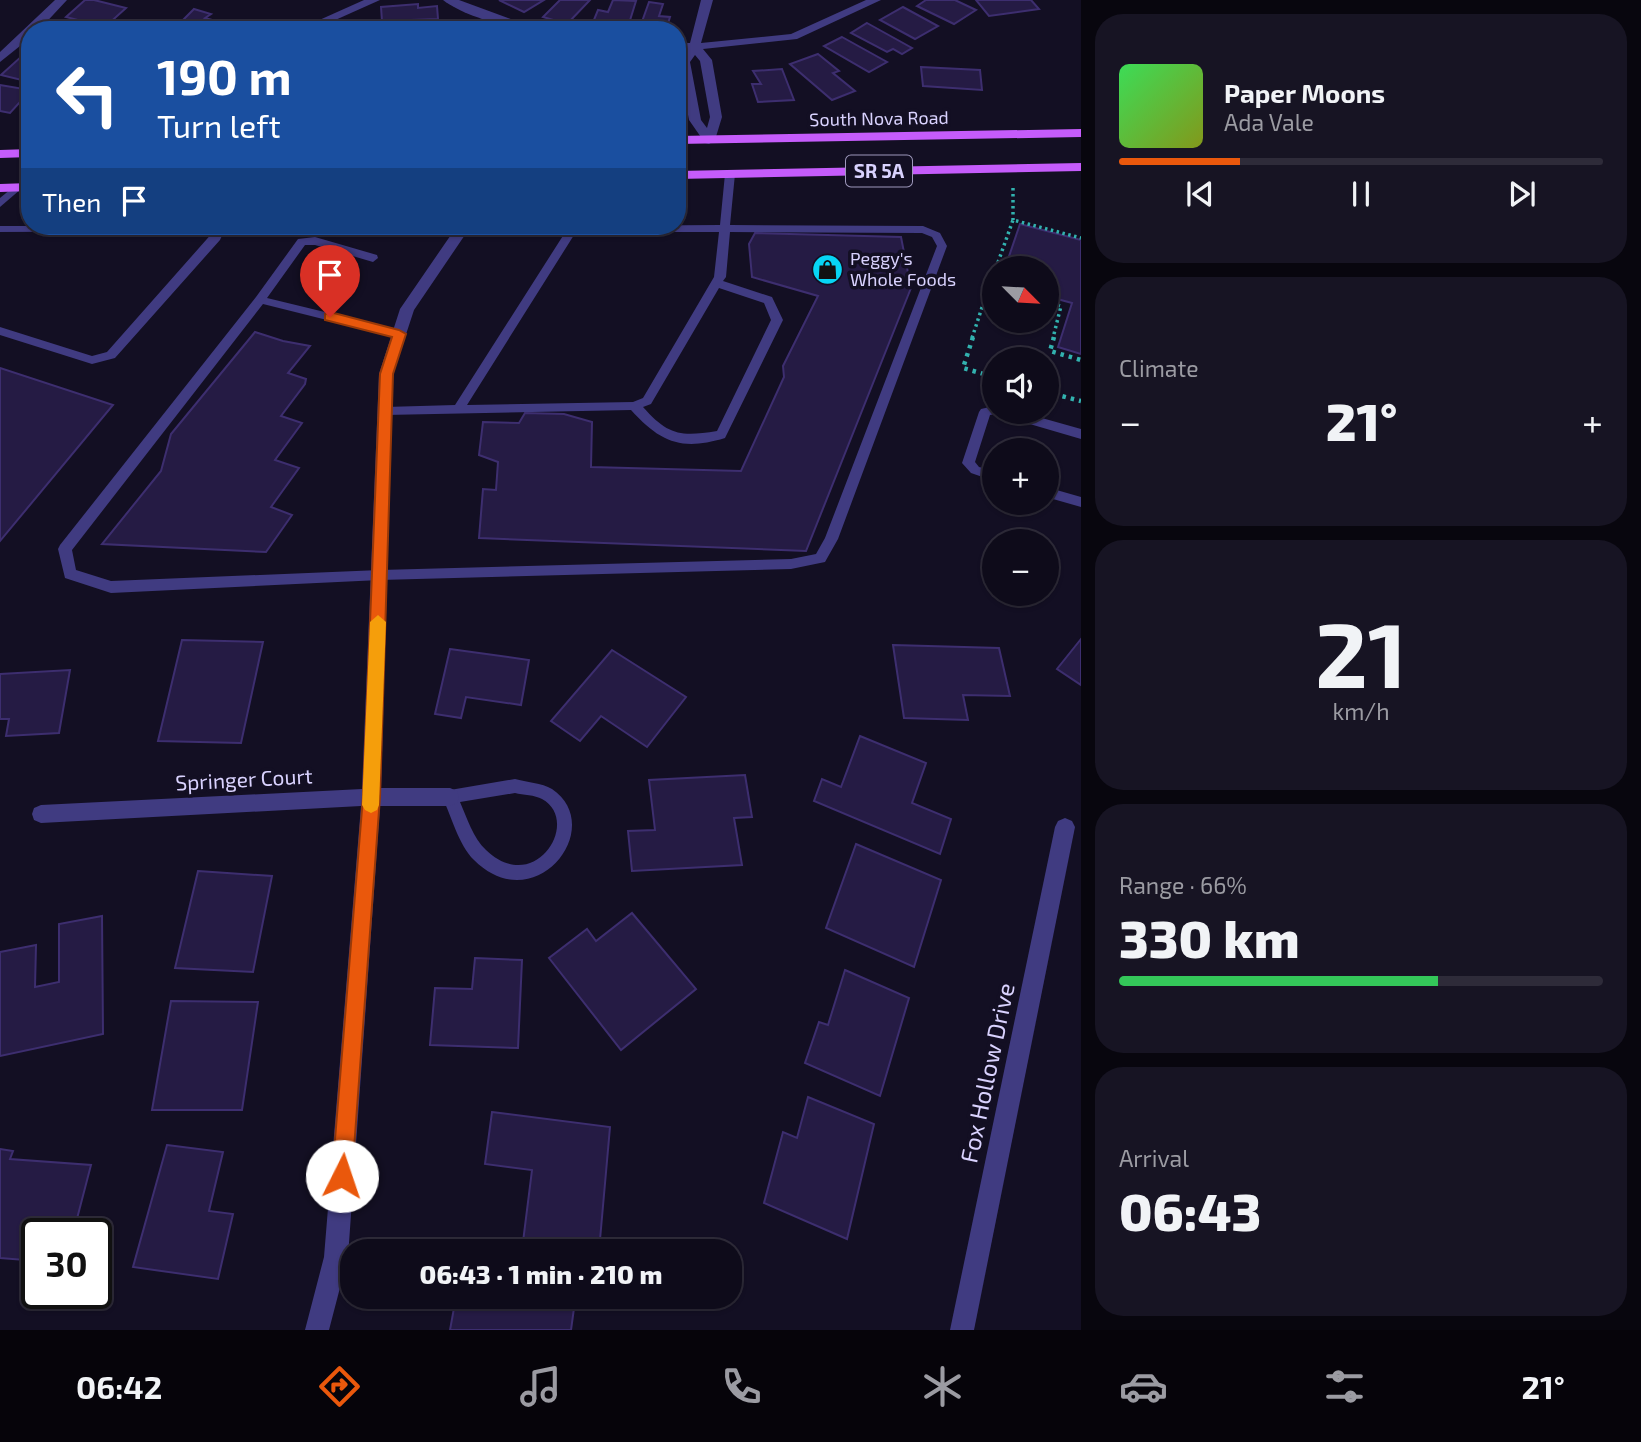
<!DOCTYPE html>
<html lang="en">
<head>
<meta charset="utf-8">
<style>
  :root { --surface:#0e0b1a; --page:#171423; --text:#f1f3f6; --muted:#9b9ba2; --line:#2e2b39; --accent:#ea580c }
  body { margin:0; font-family:"Exo 2",sans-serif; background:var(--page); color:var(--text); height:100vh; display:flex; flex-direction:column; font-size:26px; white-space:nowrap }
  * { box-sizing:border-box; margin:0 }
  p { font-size:23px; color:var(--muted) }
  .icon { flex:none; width:38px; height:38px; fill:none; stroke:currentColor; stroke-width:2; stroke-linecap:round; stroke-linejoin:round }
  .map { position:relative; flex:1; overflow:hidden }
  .panel { display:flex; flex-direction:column; gap:14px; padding:14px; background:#08060e; width:560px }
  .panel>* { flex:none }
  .hud { position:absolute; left:21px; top:21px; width:665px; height:214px; border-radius:28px; box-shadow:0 2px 5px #0004,0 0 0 2px var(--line); background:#1a4fa0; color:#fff; overflow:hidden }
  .needle { width:46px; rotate:114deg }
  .tools { position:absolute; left:982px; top:256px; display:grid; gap:14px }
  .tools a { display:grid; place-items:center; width:77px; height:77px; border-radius:50%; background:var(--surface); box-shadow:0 2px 5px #0004,0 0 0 2px var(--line); font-size:35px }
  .speed { position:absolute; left:21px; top:1218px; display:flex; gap:14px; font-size:35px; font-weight:700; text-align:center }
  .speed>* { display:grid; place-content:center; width:91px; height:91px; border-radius:50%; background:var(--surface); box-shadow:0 2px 5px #0004,0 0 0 2px var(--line); line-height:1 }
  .speed .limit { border:4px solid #111; border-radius:10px; background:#fff; color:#111 }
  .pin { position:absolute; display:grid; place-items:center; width:60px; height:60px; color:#fff; margin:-72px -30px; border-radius:50% 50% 50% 0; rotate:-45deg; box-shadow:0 0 7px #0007 }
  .pin .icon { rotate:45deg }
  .me { position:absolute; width:77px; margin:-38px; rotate:4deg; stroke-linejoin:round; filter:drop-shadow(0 0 5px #0008) }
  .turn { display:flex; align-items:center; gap:24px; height:147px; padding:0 21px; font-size:32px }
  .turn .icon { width:91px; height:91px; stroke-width:2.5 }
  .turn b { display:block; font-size:49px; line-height:60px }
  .then { display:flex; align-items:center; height:66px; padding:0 21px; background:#0003; gap:14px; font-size:26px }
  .big { font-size:52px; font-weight:800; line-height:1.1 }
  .panel .card { flex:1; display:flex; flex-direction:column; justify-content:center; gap:10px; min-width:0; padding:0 24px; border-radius:28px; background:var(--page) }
  .panel .dial { align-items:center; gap:0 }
  .dial b { font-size:91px; line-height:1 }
  .song { display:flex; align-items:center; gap:21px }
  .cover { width:84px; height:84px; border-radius:10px; background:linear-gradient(135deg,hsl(130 70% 55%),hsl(70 70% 35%)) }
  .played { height:7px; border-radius:4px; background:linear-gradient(90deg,var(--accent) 25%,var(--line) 25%) }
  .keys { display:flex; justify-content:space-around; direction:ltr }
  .heat { display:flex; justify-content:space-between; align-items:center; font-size:38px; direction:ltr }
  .charge { height:10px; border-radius:5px; background:linear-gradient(90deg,#34c759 66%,var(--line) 0) }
  .trip { position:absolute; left:340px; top:1239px; width:402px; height:70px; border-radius:28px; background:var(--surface); box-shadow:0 2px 5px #0004,0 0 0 2px var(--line); font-weight:800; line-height:70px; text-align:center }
  .tabs { display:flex; height:112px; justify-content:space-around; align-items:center; background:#06040a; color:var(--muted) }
  .tabs .icon { width:49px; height:49px }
  .tabs .selected { color:var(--accent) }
  .tabs b { font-size:32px; color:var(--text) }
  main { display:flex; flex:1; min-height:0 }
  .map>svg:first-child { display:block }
  .building { fill:#251b44; stroke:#3d2e6f; stroke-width:2 }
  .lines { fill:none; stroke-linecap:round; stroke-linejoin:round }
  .path-far1 { stroke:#32b2af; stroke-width:3.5; stroke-dasharray:2.5 3.5; stroke-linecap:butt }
  .path { stroke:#32b2af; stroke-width:4.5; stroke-dasharray:3.5 5; stroke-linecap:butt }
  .lane { fill:#403b81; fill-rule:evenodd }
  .street { fill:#403b81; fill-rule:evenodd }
  .primary { fill:#c55cfb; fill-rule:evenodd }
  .route { fill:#ea580c; stroke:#983908; stroke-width:2 }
  .slow { fill:#f59e0b }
  .labels { text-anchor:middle; stroke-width:7; stroke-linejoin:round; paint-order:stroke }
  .far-street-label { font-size:18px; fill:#d9d2fe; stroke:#130f23 }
  .far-poi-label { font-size:18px; fill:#d9d2fe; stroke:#130f23; text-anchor:start }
  .shield { fill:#130f23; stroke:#9e98bc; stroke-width:2 }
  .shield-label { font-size:19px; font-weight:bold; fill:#d9d2fe }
  .street-label { font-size:21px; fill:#d9d2fe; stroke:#130f23 }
  .near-street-label { font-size:24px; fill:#d9d2fe; stroke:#130f23 }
</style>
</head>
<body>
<main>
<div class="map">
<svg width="1081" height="1330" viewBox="0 0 1081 1330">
  <rect width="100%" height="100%" fill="#130f23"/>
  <g class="building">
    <path d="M85,0h9l32,8 -21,19 -39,-10z"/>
    <path d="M499,0h45l-20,12z"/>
    <path d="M560,0h30l-23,24 -24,-7z"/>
    <path d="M613,0l23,1 -9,29 -36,-3 7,-17 10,2z"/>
    <path d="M926,0h29l21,10 -22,14 -37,-18z"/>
    <path d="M976,0h55l8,9 -50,7z"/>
    <path d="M649,2l14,2 -4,12 11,1 -4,13h-27z"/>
    <path d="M418,4v4l19,-2 1,13 -56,2 -1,-14z"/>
    <path d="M903,7l35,19 -23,13 -35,-19z"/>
    <path d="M194,9l17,5 -6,4 36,10 -47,1 4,-4 -16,-4z"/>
    <path d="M867,23l45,25 -10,6 -9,-5 -6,3 -36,-19z"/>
    <path d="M842,37l45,25 -18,10 -45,-26z"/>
    <path d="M818,54l21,17 -6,2 22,18 -23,9 -42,-36z"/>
    <path d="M23,55l7,2v25l-29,-7z"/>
    <path d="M921,67l59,3 2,20 -59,-4z"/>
    <path d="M782,69l12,31 -36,2 -6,-18h9l-8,-13z"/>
    <path d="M0,85l30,5v1l-20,22 -10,-2z"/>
    <path d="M1020,224l61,16v114l-23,-7 14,-44 -26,-7v-28h-41z"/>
    <path d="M755,233l146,4 10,51 -105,263 -327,-13 4,-49 13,1 2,-28 -19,-7 4,-33 36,1 6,-10 39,1 28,8 -1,45 150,4 43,-94 -1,-11 35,-70 -66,-19 -3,-33z"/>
    <path d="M255,332l28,9 27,5 -22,27 18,6 -1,5 -24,32 21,7 -27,37 24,8 -28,39 21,8 -26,37 -164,-8 59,-73 10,-37z"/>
    <path d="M0,368l113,37 -113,136z"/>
    <path d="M1081,639v46l-24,-16z"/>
    <path d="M182,640l81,2 -22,101 -83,-2z"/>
    <path d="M893,645l106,3 11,48 -47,-1 5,25 -64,-2z"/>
    <path d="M450,649l79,11 -8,45 -55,-8 -5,21 -26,-4z"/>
    <path d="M612,650l74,47 -39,50 -46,-31 -21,25 -29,-20z"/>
    <path d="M70,670l-11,63 -53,3 3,-17h-9v-45z"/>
    <path d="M860,736l66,27 -14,40 39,16 -11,35 -126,-53 8,-22 19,8z"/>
    <path d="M745,775l7,42 -18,1 8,47 -110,6 -4,-40 27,-1 -6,-50z"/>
    <path d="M856,844l85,36 -27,87 -88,-39z"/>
    <path d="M198,871l74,5 -19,96 -78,-4z"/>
    <path d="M632,913l64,76 -75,61 -72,-92 38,-29 9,12z"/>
    <path d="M102,916l1,118 -103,22v-104l36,-7 -1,42 24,-5v-58z"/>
    <path d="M475,958l47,2 -4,88 -88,-3 5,-57 37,1z"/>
    <path d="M845,970l64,28 -29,98 -75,-33 14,-41 9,3z"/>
    <path d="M171,1001l87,1 -16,108h-90z"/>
    <path d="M808,1097l66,27 -27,115 -83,-36 19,-71 14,6z"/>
    <path d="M492,1112l118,15 -11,124 -76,-9 9,-72 -47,-6z"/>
    <path d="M167,1145l56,7 -14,59 24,3 -15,65 -85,-12z"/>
    <path d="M0,1149l13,2 -3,8 81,6 -18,69h-36v27l-37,-3z"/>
    <path d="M456,1297h98l21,4 -4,29h-121z"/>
  </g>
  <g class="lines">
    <g class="path-far1">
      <path d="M1013,188v32"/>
      <path d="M996,268l17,-48 68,18"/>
      <path d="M994,272l-5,14 5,2"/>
      <path d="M1046,302l15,4 -8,32"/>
      <path d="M972,338l17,-52"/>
    </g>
    <g class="path">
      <path d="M973,337l-10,31 31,9"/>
      <path d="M1054,337l-4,14 31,9"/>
      <path d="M1046,392l35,9"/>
    </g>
    <g class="lane">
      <path d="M730,171l5,3 -5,51 193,1 17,7 7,13 -109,293 -13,23 -34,7 -411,11 -269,13 -46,-15 -7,-29 2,-4 196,-248 42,-58 17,-2 62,18 1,3 -5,4 -58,-17h-10l-38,53 132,32 4,1v6l-4,1 -136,-34 -191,246 4,20 35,11 269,-11 411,-11 25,-5 9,-16 112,-292 -5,-9 -10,-4 -192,-1 -4,45 -3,4 49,16 11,23 -58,118c-43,13 -64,5 -94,-28l-246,5 -6,-4 6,-4 70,-2 111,-174 9,-5 145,-1 5,-51zM581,232h138l-5,45 -71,121 -10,4 -166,3 107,-170zM719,288l45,15 7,17 -54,111c-37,6 -49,4 -74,-24l8,-3z"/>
      <path d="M17,184l4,1v4l-21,18v-9z"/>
      <path d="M0,226h226v1l-6,13 -105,118 -23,6 -92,-29v-8l92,29 15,-4 107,-121 -214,1z"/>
      <path d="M994,406v5h23l64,18v10l-85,-25 -6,1 -15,47 4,5 15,4v10l-23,-8 -9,-10 17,-51 2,-3z"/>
      <path d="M1046,487l35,10v10l-35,-10z"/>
      <path d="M515,779c11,3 27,4 37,10 56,38 -17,132 -78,71 -16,-16 -22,-43 -32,-63l3,-5 5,-2zM515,793c8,2 20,2 27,6 40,22 -7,98 -56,51 -13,-12 -19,-32 -26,-48z"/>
    </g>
    <g class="street">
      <path d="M55,0h12l-28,30h-9v8l-30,24v-10z"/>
      <path d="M364,0h16l-67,30h-16z"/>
      <path d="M443,0h16l82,30c-28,0 -76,-13 -98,-30z"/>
      <path d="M701,0h12l-12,43 90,-9 75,-34h15l-84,39 -94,10 9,11 10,57 -7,23 -6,4 -4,-1 -16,-23 -11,-58 9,-12h-10v-7h13zM695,55l5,6 10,56 -3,11 -6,-8 -11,-58z"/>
      <path d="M457,226h14l-57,84 -21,64 -12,414h69l7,3 2,6 -2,6 -7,3h-70l-32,451 -19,73h-24l19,-73 37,-451 -320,17 -7,-3 -2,-6 2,-6 7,-3 321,-16 17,-415 21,-65z"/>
      <path d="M1065,818l7,3 3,6 -101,503h-24l105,-503 3,-6z"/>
    </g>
    <g class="primary">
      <path d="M1081,129v8l-404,7v-8z"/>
      <path d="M30,149v8l-30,1v-8z"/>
      <path d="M1081,163v8l-404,8v-8z"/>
      <path d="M30,183v8l-30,1v-8z"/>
    </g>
  </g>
  <path class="route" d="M330,312l69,18 7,4 -13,40 -13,423 -28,379 -3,7 -7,3 -7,-3 -3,-7 31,-379 17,-423 12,-37 -67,-17v-6z"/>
  <path class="slow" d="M378,615l8,7 -7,183 -2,5 -6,3 -6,-3 -3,-5 8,-183z"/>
  <defs>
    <symbol id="shop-disc" viewBox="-11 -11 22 22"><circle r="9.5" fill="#07d5f5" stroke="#130f23"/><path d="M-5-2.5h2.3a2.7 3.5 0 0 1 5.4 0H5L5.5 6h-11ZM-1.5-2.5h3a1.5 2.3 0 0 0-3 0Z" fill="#111"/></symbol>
  </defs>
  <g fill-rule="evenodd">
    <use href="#shop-disc" x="810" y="252" width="35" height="35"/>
  </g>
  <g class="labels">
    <g class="far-street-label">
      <text transform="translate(879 119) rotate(-1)" y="6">South Nova Road</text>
    </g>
    <g class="far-poi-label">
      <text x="850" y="265">Peggy's<tspan x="850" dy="21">Whole Foods</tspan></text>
    </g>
    <rect class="shield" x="846" y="155.5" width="66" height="31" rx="5"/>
    <g class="shield-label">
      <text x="879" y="178">SR 5A</text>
    </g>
    <g class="street-label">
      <text transform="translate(244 780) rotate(-3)" y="7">Springer Court</text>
    </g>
    <g class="near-street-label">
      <text transform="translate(988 1073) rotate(-78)" y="8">Fox Hollow Drive</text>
    </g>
  </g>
</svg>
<div class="tools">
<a><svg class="needle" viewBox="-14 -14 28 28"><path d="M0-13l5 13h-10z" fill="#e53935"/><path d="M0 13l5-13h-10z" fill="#9b9ba2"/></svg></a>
<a><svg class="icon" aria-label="sound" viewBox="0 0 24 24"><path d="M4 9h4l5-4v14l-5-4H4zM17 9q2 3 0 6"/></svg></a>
<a>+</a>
<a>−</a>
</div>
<div class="speed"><div class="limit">30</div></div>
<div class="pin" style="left:330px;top:317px;background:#d93025"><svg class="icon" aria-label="arrive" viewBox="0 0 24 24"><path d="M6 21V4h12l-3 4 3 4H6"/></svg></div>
<svg class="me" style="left:342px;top:1176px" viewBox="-20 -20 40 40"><circle r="19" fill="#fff"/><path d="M0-13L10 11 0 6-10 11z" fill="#ea580c"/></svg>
<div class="trip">06:43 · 1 min · 210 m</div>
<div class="hud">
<div class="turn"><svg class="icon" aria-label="left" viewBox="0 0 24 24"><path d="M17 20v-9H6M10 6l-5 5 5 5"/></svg><div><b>190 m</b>Turn left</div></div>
<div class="then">Then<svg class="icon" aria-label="arrive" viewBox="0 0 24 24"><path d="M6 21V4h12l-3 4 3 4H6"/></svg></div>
</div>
</div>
<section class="panel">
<div class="card">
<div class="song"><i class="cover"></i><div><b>Paper Moons</b><p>Ada Vale</p></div></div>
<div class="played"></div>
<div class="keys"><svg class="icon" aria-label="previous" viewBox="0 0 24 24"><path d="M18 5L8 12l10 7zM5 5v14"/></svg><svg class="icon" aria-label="pause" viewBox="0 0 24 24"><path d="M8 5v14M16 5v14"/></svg><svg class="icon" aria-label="next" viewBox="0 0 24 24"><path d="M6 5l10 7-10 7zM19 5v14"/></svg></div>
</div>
<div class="card"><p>Climate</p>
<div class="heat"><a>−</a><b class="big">21°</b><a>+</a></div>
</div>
<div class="card dial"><b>21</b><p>km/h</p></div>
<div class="card"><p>Range · 66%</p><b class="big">330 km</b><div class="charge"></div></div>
<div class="card"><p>Arrival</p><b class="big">06:43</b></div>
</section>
</main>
<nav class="tabs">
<b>06:42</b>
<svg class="icon selected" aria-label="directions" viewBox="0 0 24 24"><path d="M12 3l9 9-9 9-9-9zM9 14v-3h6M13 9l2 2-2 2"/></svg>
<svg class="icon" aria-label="music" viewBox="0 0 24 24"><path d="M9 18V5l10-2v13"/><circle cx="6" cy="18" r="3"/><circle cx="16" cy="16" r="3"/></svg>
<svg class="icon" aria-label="phone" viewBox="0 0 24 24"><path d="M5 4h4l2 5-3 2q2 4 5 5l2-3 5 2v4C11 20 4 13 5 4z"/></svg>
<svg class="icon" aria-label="climate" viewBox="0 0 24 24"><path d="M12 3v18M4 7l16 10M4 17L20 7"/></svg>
<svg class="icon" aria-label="car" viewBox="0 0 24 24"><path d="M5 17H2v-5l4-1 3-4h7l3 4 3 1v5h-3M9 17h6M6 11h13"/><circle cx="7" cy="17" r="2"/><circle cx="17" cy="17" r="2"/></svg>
<svg class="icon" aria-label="filters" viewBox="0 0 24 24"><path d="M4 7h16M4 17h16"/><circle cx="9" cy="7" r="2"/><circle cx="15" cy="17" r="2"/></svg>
<b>21°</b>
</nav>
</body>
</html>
